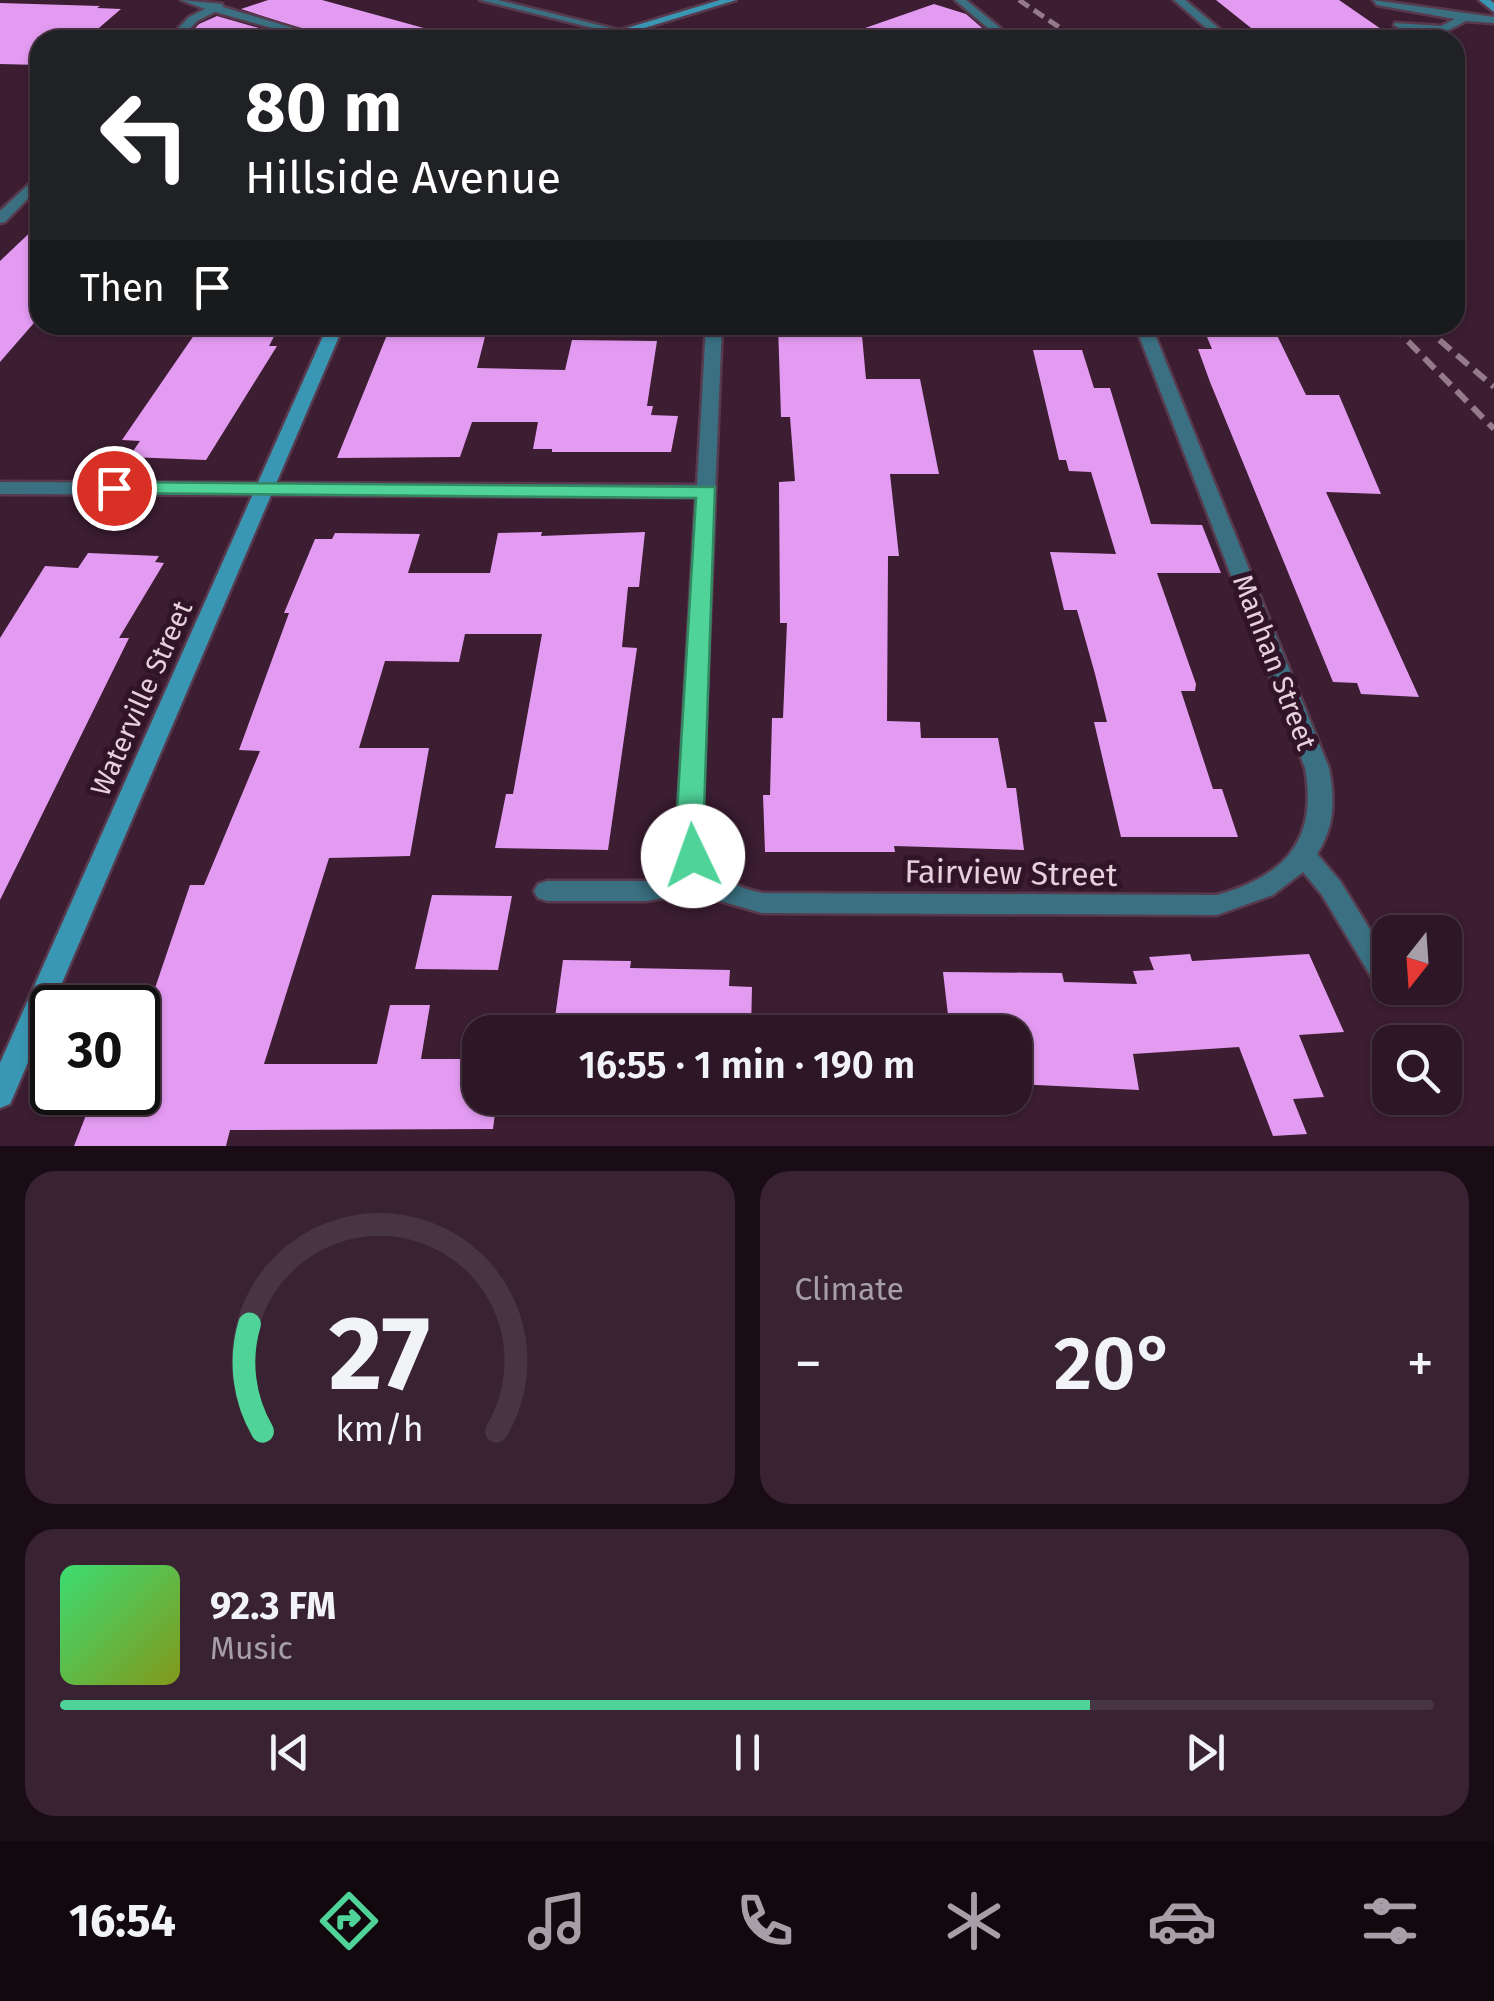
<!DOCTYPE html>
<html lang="en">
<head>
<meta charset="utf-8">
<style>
  :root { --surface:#2d1626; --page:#392332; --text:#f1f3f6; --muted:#a79fa7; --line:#483543; --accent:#4fd399 }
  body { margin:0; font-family:"Fira Sans",sans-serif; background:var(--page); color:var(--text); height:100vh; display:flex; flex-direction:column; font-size:38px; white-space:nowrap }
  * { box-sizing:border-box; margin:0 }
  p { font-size:32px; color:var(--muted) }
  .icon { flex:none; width:55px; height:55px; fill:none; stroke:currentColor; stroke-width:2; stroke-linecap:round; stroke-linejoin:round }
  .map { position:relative; height:1146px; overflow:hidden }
  .details { display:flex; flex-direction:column; gap:25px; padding:25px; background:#190c15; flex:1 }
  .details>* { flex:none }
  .banner { position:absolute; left:30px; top:30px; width:1435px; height:305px; border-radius:30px; box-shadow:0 2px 8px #0004,0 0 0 2px var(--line); background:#202124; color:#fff; overflow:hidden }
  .needle { width:65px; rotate:197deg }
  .tools { position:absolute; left:1372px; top:915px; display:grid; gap:20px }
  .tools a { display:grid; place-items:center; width:90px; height:90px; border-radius:20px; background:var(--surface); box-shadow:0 2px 8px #0004,0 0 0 2px var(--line); font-size:50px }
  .speed { position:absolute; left:30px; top:985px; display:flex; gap:20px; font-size:50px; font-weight:700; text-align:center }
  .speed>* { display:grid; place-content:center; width:130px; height:130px; border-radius:50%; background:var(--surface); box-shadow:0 2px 8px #0004,0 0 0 2px var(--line); line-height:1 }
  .speed .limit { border:5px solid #111; border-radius:15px; background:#fff; color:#111 }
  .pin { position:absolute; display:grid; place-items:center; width:85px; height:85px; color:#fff; margin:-42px; border:5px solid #fff; border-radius:50%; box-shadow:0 2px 10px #0007 }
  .me { position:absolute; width:110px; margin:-55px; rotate:357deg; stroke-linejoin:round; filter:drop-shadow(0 0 8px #0008) }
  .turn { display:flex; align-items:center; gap:35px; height:210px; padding:0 50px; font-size:45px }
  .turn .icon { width:130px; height:130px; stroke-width:2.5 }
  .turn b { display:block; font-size:70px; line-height:85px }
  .then { display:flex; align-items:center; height:95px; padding:0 50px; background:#0003; gap:20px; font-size:38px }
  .big { font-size:75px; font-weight:600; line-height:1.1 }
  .details .card { flex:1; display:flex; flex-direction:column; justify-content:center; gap:15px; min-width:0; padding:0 35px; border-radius:30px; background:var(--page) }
  .details .dial { align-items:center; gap:0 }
  .dial svg { height:260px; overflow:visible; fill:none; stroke:var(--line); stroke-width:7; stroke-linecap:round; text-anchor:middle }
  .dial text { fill:var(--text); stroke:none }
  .song { display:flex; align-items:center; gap:30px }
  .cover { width:120px; height:120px; border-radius:15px; background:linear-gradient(135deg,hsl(140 70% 55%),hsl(70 70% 35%)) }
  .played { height:10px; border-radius:5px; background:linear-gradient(90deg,var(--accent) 75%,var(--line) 75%) }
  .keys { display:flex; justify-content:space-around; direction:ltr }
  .heat { display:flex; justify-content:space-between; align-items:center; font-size:55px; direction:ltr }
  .details .tiles { flex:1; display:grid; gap:25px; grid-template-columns:1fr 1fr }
  .card:last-child { grid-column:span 2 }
  .trip { position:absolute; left:462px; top:1015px; width:570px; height:100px; border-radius:30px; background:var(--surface); box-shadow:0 2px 8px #0004,0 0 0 2px var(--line); font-weight:600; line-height:100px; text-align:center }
  .tab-bar { display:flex; height:160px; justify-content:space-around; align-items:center; background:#12090f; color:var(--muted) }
  .tab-bar .icon { width:70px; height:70px }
  .tab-bar .active { color:var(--accent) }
  .tab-bar b { font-size:45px; color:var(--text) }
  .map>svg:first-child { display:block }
  .building { fill:#e39bf1 }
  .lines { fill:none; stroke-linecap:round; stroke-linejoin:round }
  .lane-casing { stroke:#573a4d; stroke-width:5 }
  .street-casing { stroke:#573a4d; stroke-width:5 }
  .secondary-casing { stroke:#573a4d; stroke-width:5 }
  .lane { fill:#3a7081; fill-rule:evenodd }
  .street { fill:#3a7081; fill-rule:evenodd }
  .secondary { fill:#3a97b3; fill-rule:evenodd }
  .rail-far1 { stroke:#947a8a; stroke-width:5; stroke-dasharray:12 6; stroke-linecap:butt }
  .rail { stroke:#947a8a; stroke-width:6; stroke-dasharray:15 8; stroke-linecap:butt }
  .route { fill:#4fd399; stroke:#338963; stroke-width:2.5 }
  .labels { text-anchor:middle; stroke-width:10; stroke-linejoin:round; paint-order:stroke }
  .street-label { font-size:28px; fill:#e5d0dc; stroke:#311428 }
  .near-street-label { font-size:32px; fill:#e5d0dc; stroke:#311428 }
</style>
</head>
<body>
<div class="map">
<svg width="1494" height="1146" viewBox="0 0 1494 1146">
  <rect width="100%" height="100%" fill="#3c1d32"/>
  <g class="building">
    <path d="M268,0h54l109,30 -1,10h-93l-96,-31z"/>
    <path d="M1216,0h123l58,40h-131z"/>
    <path d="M0,3l100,3 -3,2 24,1 -36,31h-45v25l-40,-1z"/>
    <path d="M934,4l32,10 30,26h-150l-1,-5z"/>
    <path d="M217,16l84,24h-117l15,-16z"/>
    <path d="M40,223v93l-40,46v-101z"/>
    <path d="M201,325h79l-11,21h8l-71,114 -77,-3 11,-16 -18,-1z"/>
    <path d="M391,325h97l-11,43 88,2 7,-30 85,1 -10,65h6l-2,9 27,1 -7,36h-119v-3h-19l5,-27h-66l-12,35 -123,1z"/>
    <path d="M778,325h83l5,54h54l19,95h-49l9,82h-11l-1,165 33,1 1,16h77l9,50h9l8,62 -130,-4 1,6h-130l-2,-57h7l2,-77h11l4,-95h-7l-1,-141 16,-1 -5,-64h-9z"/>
    <path d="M1202,325h70l34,70h33l42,99 -55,-2 93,205 -58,-3 -4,-11 -24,-1 -123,-300 -12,-33h14z"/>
    <path d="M1033,350h49l12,38h16l41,136 51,1 19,48h-64l39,111 -1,7h-14l32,98h9l16,48h-117l-27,-115h13l-12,-48 -18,-64h-13l-14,-58 66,2 -25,-82 -22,-1 -3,-11h-7z"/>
    <path d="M542,532l-1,4 104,-4 -6,55h-11l-6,60 15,1 -29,202 -113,-2 11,-54h7l29,-160h-77l-6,28 -74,-1 -26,87h70l-19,108 -81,2 -65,206h113l13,-59h40l-9,54h59v39h17l-4,31 -263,1 -4,16h-152l21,-54h43v-54l52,-153h14l56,-134 -21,-1 50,-137h-5l31,-74h17l3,-6 85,1 -12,39h82l8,-40z"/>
    <path d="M88,553l71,3 -4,6 9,1 -45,75h10l-129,262v-262l45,-72 33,2z"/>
    <path d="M432,895l80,1 -14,74 -83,-1z"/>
    <path d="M1190,954l2,7 117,-7 35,78 -45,3 25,62 -31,2 14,35 -34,2 -34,-89 -106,7 6,36 -124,-6v-52h-65l-7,-60 119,1 2,9 73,2 -4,-13 21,-1 -5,-13z"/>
    <path d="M563,960l68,1 -1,7 100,2 -1,16 23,1 -1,45h-198z"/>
  </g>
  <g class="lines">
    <defs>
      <path id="lane" d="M1373,0l121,17v6l-28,-2 -23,12 -44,-5 -5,-3 1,-2 46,3 14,-7 -78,-14z"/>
      <g id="street">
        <path d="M181,0l41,4 1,3 110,33h-18l-100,-28 -18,9 -18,19h-12l22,-23 16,-8z"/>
        <path d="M480,0h18l133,33 -6,3z"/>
        <path d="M955,0h11l49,40h-13z"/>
        <path d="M1174,0h11l48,40h-13z"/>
        <path d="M40,174v12l-35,36 -5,1v-12z"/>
        <path d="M706,325h16l-20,487c3,50 8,69 60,81l455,2c68,-19 101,-55 88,-127l-170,-443h16l178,443c6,31 6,58 -12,86l23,27 50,81v26h12l-3,5 -9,3 -9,-3 -59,-98 -19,-23 -30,23 -56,20 -455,-2 -45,-13 -13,-9 -58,10h-99l-9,-3 -4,-7 4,-7 9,-3h99l44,-7 -9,-24 -3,-38 18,-315 -696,-3v-12l697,3z"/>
      </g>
      <g id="secondary">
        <path d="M720,0h16l-131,40h-18z"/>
        <path d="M1479,0h11l4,3v9z"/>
        <path d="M328,325h16l-330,770 -4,9 -10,4v-45z"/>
      </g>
    </defs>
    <use href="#lane" class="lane-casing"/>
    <use href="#street" class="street-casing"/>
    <use href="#secondary" class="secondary-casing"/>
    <use href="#lane" class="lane"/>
    <use href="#street" class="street"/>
    <use href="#secondary" class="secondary"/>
    <path class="rail-far1" d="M1019,0l59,40"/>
    <g class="rail">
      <path d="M1392,325l102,104"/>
      <path d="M1422,325l72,62"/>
    </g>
  </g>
  <path class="route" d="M114,482l601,5 -11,325 3,44 -4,8h-20l-6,-52 19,-314 -590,-5 -3,-5z"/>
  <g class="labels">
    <g class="street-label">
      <text transform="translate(1275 662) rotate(69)" y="10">Manhan Street</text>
      <text transform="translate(141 698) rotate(-66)" y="10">Waterville Street</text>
    </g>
    <g class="near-street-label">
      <text transform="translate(1011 873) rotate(1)" y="11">Fairview Street</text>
    </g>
  </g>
</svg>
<div class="tools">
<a><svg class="needle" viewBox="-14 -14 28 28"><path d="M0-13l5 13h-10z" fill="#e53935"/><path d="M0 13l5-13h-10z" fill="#a79fa7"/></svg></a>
<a><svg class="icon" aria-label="search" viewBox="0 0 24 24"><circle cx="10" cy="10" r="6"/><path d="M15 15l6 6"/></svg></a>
</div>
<div class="speed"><div class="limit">30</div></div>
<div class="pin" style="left:114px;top:488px;background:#d93025"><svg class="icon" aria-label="arrive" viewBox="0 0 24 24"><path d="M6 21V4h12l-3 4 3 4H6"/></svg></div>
<svg class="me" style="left:693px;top:856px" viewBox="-20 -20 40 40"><circle r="19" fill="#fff"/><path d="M0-13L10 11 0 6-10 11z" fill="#4fd399"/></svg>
<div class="trip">16:55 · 1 min · 190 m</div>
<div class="banner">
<div class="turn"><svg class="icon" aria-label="left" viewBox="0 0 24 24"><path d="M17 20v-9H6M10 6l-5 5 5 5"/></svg><div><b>80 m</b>Hillside Avenue</div></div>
<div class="then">Then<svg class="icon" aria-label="arrive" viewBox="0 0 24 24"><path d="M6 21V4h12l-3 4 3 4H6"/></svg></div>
</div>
</div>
<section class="details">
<div class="tiles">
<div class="card dial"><svg viewBox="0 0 100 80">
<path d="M14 69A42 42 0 1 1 86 69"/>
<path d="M14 69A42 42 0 0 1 10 36" stroke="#4fd399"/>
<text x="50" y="56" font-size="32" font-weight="700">27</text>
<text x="50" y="72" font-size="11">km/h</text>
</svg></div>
<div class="card"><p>Climate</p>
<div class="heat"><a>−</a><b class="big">20°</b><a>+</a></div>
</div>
<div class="card">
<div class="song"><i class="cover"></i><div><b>92.3 FM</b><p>Music</p></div></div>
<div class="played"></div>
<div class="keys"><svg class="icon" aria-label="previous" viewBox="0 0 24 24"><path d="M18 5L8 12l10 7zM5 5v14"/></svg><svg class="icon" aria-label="pause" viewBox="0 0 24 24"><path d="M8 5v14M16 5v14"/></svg><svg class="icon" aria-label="next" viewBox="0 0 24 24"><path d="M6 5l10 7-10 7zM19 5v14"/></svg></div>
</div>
</div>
</section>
<nav class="tab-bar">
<b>16:54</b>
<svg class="icon active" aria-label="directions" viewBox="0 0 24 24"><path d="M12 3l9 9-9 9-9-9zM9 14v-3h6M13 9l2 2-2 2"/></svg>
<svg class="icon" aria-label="music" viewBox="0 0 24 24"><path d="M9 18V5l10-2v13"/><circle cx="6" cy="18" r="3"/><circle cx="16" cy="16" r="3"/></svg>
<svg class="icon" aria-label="phone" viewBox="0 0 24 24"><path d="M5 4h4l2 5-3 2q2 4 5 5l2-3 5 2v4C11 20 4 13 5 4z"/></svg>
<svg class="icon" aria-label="climate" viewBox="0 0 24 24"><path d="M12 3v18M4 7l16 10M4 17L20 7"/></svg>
<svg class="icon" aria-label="car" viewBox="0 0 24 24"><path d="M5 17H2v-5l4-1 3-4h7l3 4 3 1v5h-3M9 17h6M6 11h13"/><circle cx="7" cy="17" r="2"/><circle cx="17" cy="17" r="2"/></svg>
<svg class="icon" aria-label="filters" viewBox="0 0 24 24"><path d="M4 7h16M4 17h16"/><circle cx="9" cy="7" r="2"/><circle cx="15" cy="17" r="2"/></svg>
</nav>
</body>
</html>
